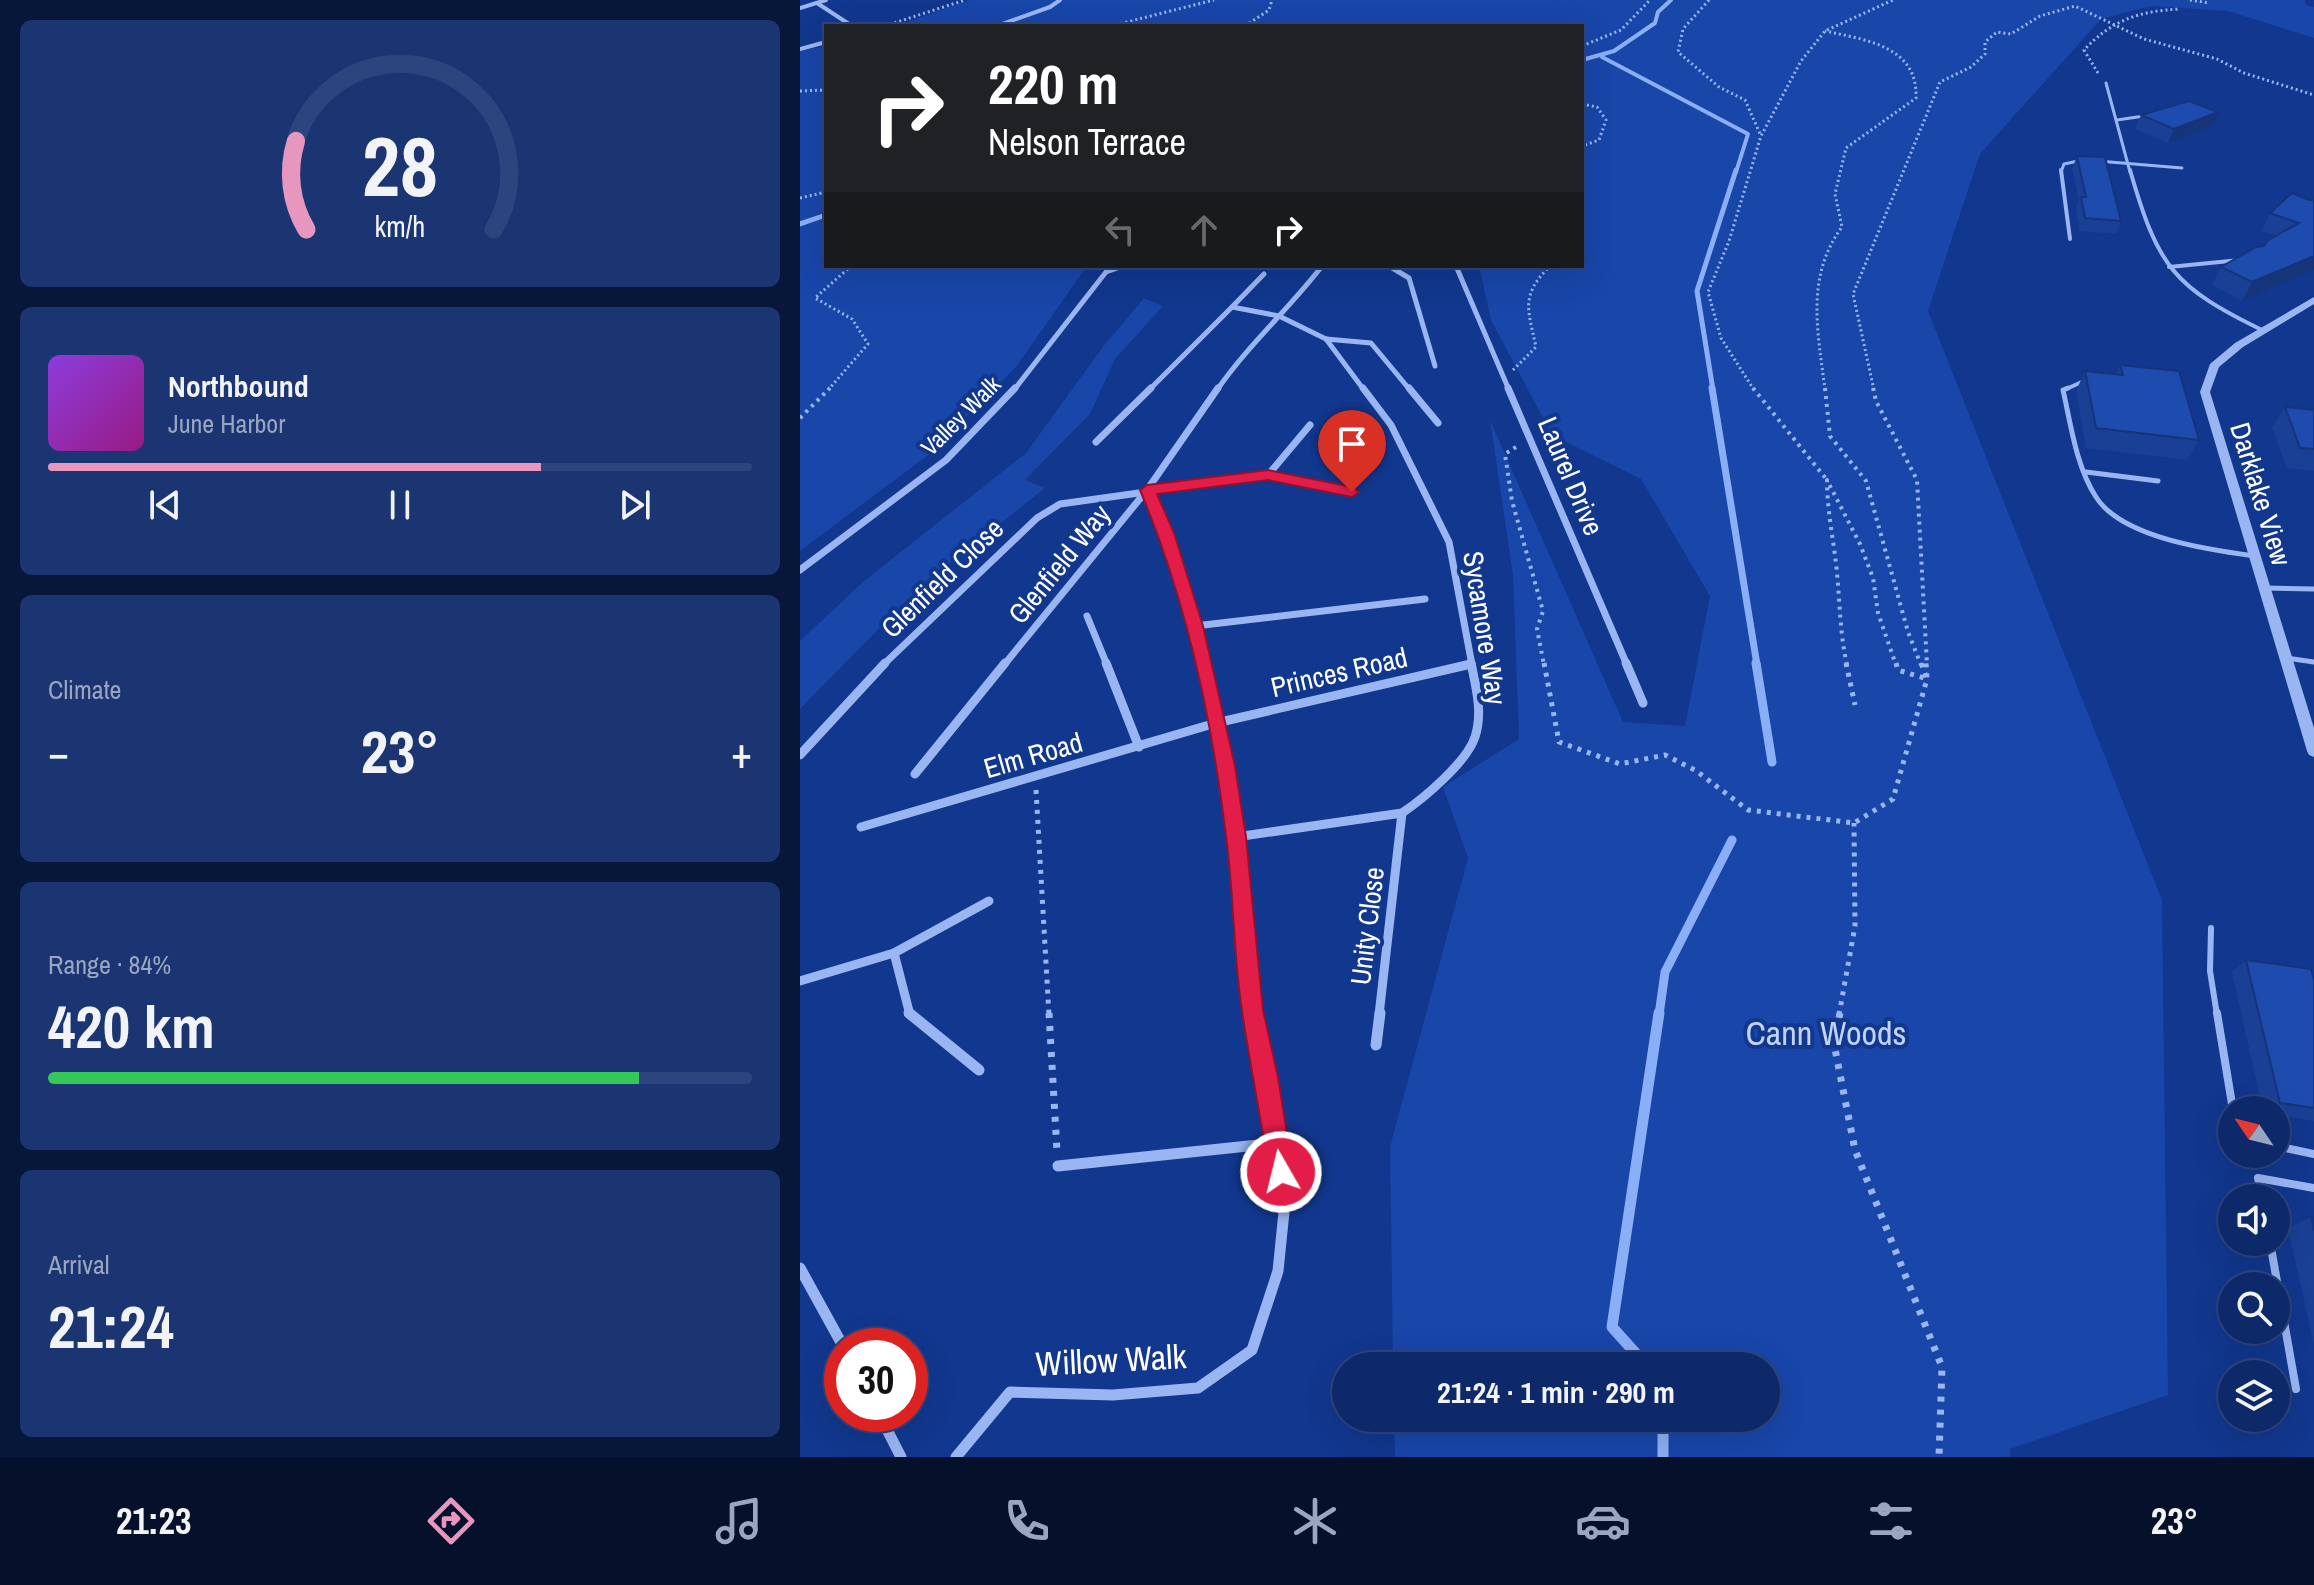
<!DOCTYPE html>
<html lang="en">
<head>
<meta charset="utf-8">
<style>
  :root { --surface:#0d296a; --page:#1b3572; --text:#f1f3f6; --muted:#9aa6c1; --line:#2d457e; --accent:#e797bd }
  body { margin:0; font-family:"Archivo Narrow",sans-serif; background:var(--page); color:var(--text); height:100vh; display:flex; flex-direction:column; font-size:30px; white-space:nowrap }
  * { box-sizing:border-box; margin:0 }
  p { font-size:26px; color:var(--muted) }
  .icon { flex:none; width:44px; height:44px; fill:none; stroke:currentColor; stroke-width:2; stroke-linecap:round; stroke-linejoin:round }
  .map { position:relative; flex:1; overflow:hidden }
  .sheet { display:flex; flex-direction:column; gap:20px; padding:20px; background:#07173a; width:800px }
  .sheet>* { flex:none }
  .hud { position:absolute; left:24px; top:24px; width:760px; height:244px; border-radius:0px; box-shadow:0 8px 32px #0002,0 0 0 2px var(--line); background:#202124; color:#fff; overflow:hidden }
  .needle { width:52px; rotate:305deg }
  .fabs { position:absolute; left:1418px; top:1096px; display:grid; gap:16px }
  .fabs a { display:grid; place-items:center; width:72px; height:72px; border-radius:50%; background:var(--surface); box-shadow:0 8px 32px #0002,0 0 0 2px var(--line); font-size:40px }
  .speed { position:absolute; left:24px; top:1328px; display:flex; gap:16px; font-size:40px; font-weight:700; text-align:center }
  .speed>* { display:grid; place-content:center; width:104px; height:104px; border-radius:50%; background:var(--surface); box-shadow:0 8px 32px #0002,0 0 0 2px var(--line); line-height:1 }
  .speed .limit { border:12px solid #d22; background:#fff; color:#111 }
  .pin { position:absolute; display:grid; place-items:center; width:68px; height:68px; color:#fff; margin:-82px -34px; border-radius:50% 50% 50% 0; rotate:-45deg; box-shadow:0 0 8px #0007 }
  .pin .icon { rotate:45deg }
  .me { position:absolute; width:88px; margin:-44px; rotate:352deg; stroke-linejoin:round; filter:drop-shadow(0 0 6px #0008) }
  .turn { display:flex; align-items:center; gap:28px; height:168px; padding:0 32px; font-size:36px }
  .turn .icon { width:104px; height:104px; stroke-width:2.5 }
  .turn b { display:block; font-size:56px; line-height:68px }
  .lanes { display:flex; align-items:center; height:76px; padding:0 32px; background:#0003; justify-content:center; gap:40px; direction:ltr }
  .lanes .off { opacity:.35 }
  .big { font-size:60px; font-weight:700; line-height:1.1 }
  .sheet .card { flex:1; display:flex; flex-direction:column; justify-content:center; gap:12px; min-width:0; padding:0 28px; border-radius:12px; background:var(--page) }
  .sheet .dial { align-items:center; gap:0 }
  .dial svg { height:208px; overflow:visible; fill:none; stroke:var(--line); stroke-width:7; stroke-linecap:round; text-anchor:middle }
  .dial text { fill:var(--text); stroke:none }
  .song { display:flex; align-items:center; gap:24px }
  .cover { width:96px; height:96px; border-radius:12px; background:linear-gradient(135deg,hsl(270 70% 55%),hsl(310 70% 35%)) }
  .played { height:8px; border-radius:4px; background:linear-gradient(90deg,var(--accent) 70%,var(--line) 70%) }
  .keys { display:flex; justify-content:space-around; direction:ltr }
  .heat { display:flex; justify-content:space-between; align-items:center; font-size:44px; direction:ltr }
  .charge { height:12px; border-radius:6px; background:linear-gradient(90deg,#34c759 84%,var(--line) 0) }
  .trip { position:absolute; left:532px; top:1352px; width:448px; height:80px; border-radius:40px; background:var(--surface); box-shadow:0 8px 32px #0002,0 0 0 2px var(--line); font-weight:700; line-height:80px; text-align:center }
  .menu { display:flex; height:128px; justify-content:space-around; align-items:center; background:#05102a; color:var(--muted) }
  .menu .icon { width:56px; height:56px }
  .menu .on { color:var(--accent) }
  .menu b { font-size:36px; color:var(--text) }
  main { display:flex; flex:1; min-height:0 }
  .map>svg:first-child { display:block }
  .green { fill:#1846a9 }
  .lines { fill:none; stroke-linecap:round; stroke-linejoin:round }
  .stream-far4 { stroke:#8baff6; stroke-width:4 }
  .stream-far3 { stroke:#8baff6; stroke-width:5 }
  .stream-far2 { stroke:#8baff6; stroke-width:7 }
  .stream-far1 { stroke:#8baff6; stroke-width:9 }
  .stream { stroke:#8baff6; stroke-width:11 }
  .path-far3 { stroke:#9ab6f2; stroke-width:3; stroke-dasharray:2 3; stroke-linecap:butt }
  .path-far2 { stroke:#9ab6f2; stroke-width:4; stroke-dasharray:3 5; stroke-linecap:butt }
  .path-far1 { stroke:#9ab6f2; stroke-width:5; stroke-dasharray:4 6; stroke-linecap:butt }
  .path { stroke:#9ab6f2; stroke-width:7; stroke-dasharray:5 8; stroke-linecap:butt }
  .service-far4 { stroke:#9ab6f2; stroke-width:3 }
  .service-far3 { stroke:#9ab6f2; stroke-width:4 }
  .service-far2 { stroke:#9ab6f2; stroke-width:5 }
  .service-far1 { stroke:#9ab6f2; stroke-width:6 }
  .service { stroke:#9ab6f2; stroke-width:8 }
  .minor-far4 { stroke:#9ab6f2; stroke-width:4 }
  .minor-far3 { stroke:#9ab6f2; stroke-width:5 }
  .minor-far2 { stroke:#9ab6f2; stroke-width:7 }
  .minor-far1 { stroke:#9ab6f2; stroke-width:9 }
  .minor { stroke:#9ab6f2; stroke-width:11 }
  .tertiary { fill:#9ab6f2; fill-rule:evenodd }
  .wall { fill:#1a4096 }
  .shaded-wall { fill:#15347a }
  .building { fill:#1e4bae; stroke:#15347a; stroke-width:2 }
  .route { fill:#e11d48; stroke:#92132f; stroke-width:2 }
  .labels { text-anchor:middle; stroke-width:8; stroke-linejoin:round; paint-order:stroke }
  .far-street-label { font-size:24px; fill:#fff; stroke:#11378e }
  .street-label { font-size:28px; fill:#fff; stroke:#11378e }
  .near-park-label { font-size:34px; fill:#c1d4fd; stroke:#11378e }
  .near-street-label { font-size:34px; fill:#fff; stroke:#11378e }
</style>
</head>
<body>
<main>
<section class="sheet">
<div class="card dial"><svg viewBox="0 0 100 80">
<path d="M14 69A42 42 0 1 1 86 69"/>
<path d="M14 69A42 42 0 0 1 10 35" stroke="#e797bd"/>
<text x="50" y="56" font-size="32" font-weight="700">28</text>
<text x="50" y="72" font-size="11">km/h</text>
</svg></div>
<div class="card">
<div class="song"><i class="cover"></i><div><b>Northbound</b><p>June Harbor</p></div></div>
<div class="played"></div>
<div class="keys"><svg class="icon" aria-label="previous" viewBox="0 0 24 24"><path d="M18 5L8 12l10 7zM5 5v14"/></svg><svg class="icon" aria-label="pause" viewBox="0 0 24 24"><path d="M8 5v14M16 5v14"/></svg><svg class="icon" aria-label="next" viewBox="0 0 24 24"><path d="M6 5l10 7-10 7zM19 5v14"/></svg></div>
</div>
<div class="card"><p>Climate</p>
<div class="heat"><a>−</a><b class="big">23°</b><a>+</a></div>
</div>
<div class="card"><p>Range · 84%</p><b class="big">420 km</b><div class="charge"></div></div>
<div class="card"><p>Arrival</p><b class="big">21:24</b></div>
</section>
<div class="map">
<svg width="1514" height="1457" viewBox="0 0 1514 1457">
  <rect width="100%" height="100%" fill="#11378e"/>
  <g class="green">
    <path d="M169,0h1336l1,5 8,2v31l-86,-27 -77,-5 -50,13 -121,135 -52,157 234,589 6,495 -158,54v8h-615l-1,-39h372v-52h-373l-3,-219 78,-289 -25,-71 76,-48 -6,-164 -23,-155 133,302 62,4 25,-130 -69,-117 -89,-44 -61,-115 -12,-54h103v-240h-686z"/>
    <path d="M26,46v220h261l-71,101 -89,89 -127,95v-500z"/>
    <path d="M344,298l19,8 -48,53 -25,55 -65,66 20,8 -129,103 -116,118v-68l64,-60 162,-128 76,-105z"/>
  </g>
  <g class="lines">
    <g class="stream-far4">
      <path d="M802,57l146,77 -12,38"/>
      <path d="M782,60l32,-9 41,-28 3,-11 13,-12"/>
    </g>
    <g class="stream-far3">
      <path d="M0,224l26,-9"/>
      <path d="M913,390l-16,-99 39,-121"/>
    </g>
    <path class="stream-far2" d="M912,388l45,277"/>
    <g class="stream-far1">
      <path d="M956,663l16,99"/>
      <path d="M859,1015l6,-43 67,-132"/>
    </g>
    <g class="stream">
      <path d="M847,1366l-35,-39 47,-314"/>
      <path d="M863,1418v39"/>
    </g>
    <g class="path-far3">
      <path d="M909,0l-26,29 -5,23 41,35 26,13 16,36"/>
      <path d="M1390,0l19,3"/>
      <path d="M85,26l80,-26"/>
      <path d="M311,26l103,-26"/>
      <path d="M445,26l24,-16 3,-10"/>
      <path d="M782,46l39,-16 29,-30"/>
      <path d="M1298,73l-14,-23c28,-30 55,-39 96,-41"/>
      <path d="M0,91l26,-1"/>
      <path d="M782,104l15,3 9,13 -7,20 -17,6"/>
      <path d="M0,198l26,-6"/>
      <path d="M713,370l23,-23c-8,-38 -16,-51 14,-81"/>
      <path d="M28,390l40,-46 -16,-25 -37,-21 36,-32"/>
      <path d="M954,390l-33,-52 -13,-46 21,-51 32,-105 40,-75 24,-30 68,-31"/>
      <path d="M1025,390c-7,-58 -20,-113 17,-163l-7,-33 11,-46 70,-50c2,-52 -50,-58 -91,-67"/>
      <path d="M1074,390l-21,-96 87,-212 31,-15 14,-13v-12l12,-10 14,2 29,-18 35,-10 69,33 73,20 27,14 70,22"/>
    </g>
    <g class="path-far2">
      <path d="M953,388l74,92"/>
      <path d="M1025,388l5,48 36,45 42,151 13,33"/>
      <path d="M1073,388l3,13 41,79 10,185"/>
      <path d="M0,418l30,-30"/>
      <path d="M716,447l-11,7 7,47 31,110 -6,18 7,36"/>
      <path d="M1047,665c-7,-30 -7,-61 -10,-92 -3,-32 -10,-61 -10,-93l33,64 13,34 5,35 18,52"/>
    </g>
    <g class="path-far1">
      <path d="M744,663l15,79 61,22 45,-9 30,15 53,40 106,13 39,-24 34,-120 -1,-16"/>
      <path d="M1046,663l9,42"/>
      <path d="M1096,663l2,7 29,9 -6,-16"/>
      <path d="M236,790l13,225"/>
      <path d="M1039,1015l16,-89 -1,-103"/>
    </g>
    <g class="path">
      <path d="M249,1013l8,138"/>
      <path d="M1040,1013l-6,31 21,106 87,217 -3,90"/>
    </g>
    <g class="service-far4">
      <path d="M1306,83l24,89"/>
      <path d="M1317,120l27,-4"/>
      <path d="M1298,161l84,7"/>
      <path d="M1261,172l3,-8 19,-4"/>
    </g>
    <g class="service-far3">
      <path d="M1261,170l9,69"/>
      <path d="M1330,170c28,97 43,117 134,161"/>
      <path d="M1369,267l71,-7"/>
      <path d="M1264,390l20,-9"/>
    </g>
    <g class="service-far2">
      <path d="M1268,388l-5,2c8,35 13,76 33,107 26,41 114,53 159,59"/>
      <path d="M1286,472l72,9"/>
      <path d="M1466,588l48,1"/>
      <path d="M1486,658l28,4"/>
    </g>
    <path class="service-far1" d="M1411,928l-1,43 7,44"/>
    <g class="service">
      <path d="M1417,1013l16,97"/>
      <path d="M1476,1146l38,8"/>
      <path d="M1462,1198l-4,-20 56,10"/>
      <path d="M1470,1242l26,147"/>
    </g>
    <g class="minor-far4">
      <path d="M17,3l35,23"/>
      <path d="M0,8l26,-8"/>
      <path d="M197,26l53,-19 10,-7"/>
      <path d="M0,49l26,-7"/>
    </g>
    <g class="minor-far3">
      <path d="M589,266l20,12 26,88"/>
      <path d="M656,266l53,124"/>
      <path d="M432,307l32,-33"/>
      <path d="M526,339l45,4 39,47"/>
      <path d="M214,390l92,-118 17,-6"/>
      <path d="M349,390l83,-83 47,9 47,23 38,51"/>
      <path d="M417,390c31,-45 72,-81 105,-124"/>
    </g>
    <g class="minor-far2">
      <path d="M563,388l28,37 58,117 23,123"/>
      <path d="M609,388l29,35"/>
      <path d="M708,388l119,277"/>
      <path d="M296,442l55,-54"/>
      <path d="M468,475l84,17"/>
      <path d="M347,490c25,56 44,115 56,175"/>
      <path d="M0,570l146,-110 69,-72"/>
      <path d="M287,616l20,49"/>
      <path d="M395,626l230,-27"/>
      <path d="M83,665l154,-147 23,-14 208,-29 42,-50"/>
      <path d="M204,665l143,-175 71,-102"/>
      <path d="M665,665l6,-1"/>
    </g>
    <g class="minor-far1">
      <path d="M306,663l33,84"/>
      <path d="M403,663l22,103 11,71 17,178"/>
      <path d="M826,663l17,40"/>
      <path d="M0,755l85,-92"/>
      <path d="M115,774l90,-111"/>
      <path d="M61,827l355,-104 255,-59"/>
      <path d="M436,837l166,-24c21,-14 65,-51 73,-76 8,-24 1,-50 -4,-74"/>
      <path d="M94,953l16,62"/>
      <path d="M0,981l94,-28 95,-52"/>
      <path d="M579,1015l23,-202"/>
    </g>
    <g class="minor">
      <path d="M109,1013l70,57"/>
      <path d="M576,1045l4,-32"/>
      <path d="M258,1166l219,-23"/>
      <path d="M0,1268l43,78"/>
      <path d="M79,1414l22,43"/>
      <path d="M156,1457l54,-65 103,3 85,-7 54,-38 26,-79 7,-69 -18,-125 -14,-64"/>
    </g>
    <path class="tertiary" d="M1514,297v7l-71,43 -24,20 -9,25 104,336v29l-5,-2 -2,-4 -107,-359 10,-28 25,-21z"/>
  </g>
  <g class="wall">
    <path d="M1341,115l71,11 -44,17 -33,-14z"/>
    <path d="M1277,156l44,65 -5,13 -36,-3 -4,-22 3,-9 -7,-31z"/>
    <path d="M1509,200h5v70l-72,31 -30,-16 9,-18 43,-21 12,-10 -15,-5 9,-18z"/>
    <path d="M1320,365l79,75 -12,20 -101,-12 -10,-57 9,-20 31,3z"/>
    <path d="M1485,407l29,3v61l-27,-3 -15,-41z"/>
    <path d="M1446,960l68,20v141l-38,-6v-5h-13l-31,-138z"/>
    <path d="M1511,1217l3,1v127l-26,-117z"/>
  </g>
  <g class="shaded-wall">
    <path d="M1418,112l-6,14 -44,17 6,-14z"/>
    <path d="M1514,256v14l-72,31 10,-19z"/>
  </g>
  <g class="building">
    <path d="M1389,101l29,11 -44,17 -33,-14z"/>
    <path d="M1277,156l28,1 16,64 -36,-3 -4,-21h5z"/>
    <path d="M1492,193l17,7h5v56l-62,26 -31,-15 35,-20 8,-1 3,-5 32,-18 -29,-10z"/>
    <path d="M1320,365l59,6 20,69 -103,-12 -11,-57 38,4z"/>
    <path d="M1485,407l29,3v39l-14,-1z"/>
    <path d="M1446,960l65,9 3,11v128l-34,-5z"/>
    <path d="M1511,1217l3,1v13z"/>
  </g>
  <path class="route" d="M468,470l84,17 7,5 -7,5 -84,-17 -111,14 17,39 29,93 32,140 11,71 17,173 15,67 15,95 -3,9 -9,3 -8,-3 -4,-9c-8,-54 -19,-107 -27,-161 -9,-58 -8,-117 -16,-175 -14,-117 -40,-237 -86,-346l7,-5z"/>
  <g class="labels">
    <g class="far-street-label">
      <text transform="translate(161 416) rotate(-45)" y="8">Valley Walk</text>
    </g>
    <g class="street-label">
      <text transform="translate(771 476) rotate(67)" y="10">Laurel Drive</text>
      <text transform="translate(1461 494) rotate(73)" y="10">Darklake View</text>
      <text transform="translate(259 564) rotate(-51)" y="10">Glenfield Way</text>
      <text transform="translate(142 578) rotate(-44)" y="10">Glenfield Close</text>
      <text transform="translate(685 628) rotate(81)" y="10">Sycamore Way</text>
      <text transform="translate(539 672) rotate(-13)" y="10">Princes Road</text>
      <text transform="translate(233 755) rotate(-16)" y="10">Elm Road</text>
      <text transform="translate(567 926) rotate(-83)" y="10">Unity Close</text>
    </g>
    <g class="near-park-label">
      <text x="1026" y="1045">Cann Woods</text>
    </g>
    <g class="near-street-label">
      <text transform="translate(311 1360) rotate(-3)" y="12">Willow Walk</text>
    </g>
  </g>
</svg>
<div class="fabs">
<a><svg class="needle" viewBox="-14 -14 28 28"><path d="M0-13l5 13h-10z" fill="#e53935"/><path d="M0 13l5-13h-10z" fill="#9aa6c1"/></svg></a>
<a><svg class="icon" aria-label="sound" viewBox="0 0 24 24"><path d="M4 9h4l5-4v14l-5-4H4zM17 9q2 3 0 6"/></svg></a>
<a><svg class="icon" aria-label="search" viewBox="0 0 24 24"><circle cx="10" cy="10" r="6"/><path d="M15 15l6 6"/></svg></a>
<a><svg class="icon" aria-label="layers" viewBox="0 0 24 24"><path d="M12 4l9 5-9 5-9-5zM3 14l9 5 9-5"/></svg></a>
</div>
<div class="speed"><div class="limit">30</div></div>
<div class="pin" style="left:552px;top:492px;background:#d93025"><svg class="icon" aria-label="arrive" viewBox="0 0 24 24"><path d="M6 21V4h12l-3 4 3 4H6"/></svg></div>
<svg class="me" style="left:481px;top:1172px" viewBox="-20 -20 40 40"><circle r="17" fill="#e11d48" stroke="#fff" stroke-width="3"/><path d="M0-11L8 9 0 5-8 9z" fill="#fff"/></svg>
<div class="trip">21:24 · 1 min · 290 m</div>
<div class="hud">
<div class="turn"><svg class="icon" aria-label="right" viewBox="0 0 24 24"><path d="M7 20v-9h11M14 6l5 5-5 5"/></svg><div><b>220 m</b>Nelson Terrace</div></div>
<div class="lanes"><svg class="icon off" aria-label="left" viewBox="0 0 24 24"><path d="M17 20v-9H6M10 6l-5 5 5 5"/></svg><svg class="icon off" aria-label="ahead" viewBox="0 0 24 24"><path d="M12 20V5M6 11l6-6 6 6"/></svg><svg class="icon" aria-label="right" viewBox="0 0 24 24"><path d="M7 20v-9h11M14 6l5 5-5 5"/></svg></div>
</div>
</div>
</main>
<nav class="menu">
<b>21:23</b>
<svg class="icon on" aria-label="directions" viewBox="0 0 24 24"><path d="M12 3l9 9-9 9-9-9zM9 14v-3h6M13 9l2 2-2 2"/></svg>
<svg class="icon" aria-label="music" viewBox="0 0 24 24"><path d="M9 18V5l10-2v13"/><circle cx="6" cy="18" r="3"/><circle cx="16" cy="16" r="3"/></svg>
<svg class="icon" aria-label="phone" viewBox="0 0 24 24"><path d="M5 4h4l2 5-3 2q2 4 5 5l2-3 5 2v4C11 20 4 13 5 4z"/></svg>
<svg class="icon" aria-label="climate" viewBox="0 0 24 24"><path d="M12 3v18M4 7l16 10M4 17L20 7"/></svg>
<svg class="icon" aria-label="car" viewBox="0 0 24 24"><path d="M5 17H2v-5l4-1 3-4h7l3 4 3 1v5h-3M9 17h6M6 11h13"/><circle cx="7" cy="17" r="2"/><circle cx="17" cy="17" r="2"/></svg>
<svg class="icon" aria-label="filters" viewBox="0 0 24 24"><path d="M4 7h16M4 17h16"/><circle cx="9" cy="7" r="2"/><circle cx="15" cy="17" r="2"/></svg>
<b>23°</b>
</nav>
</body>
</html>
